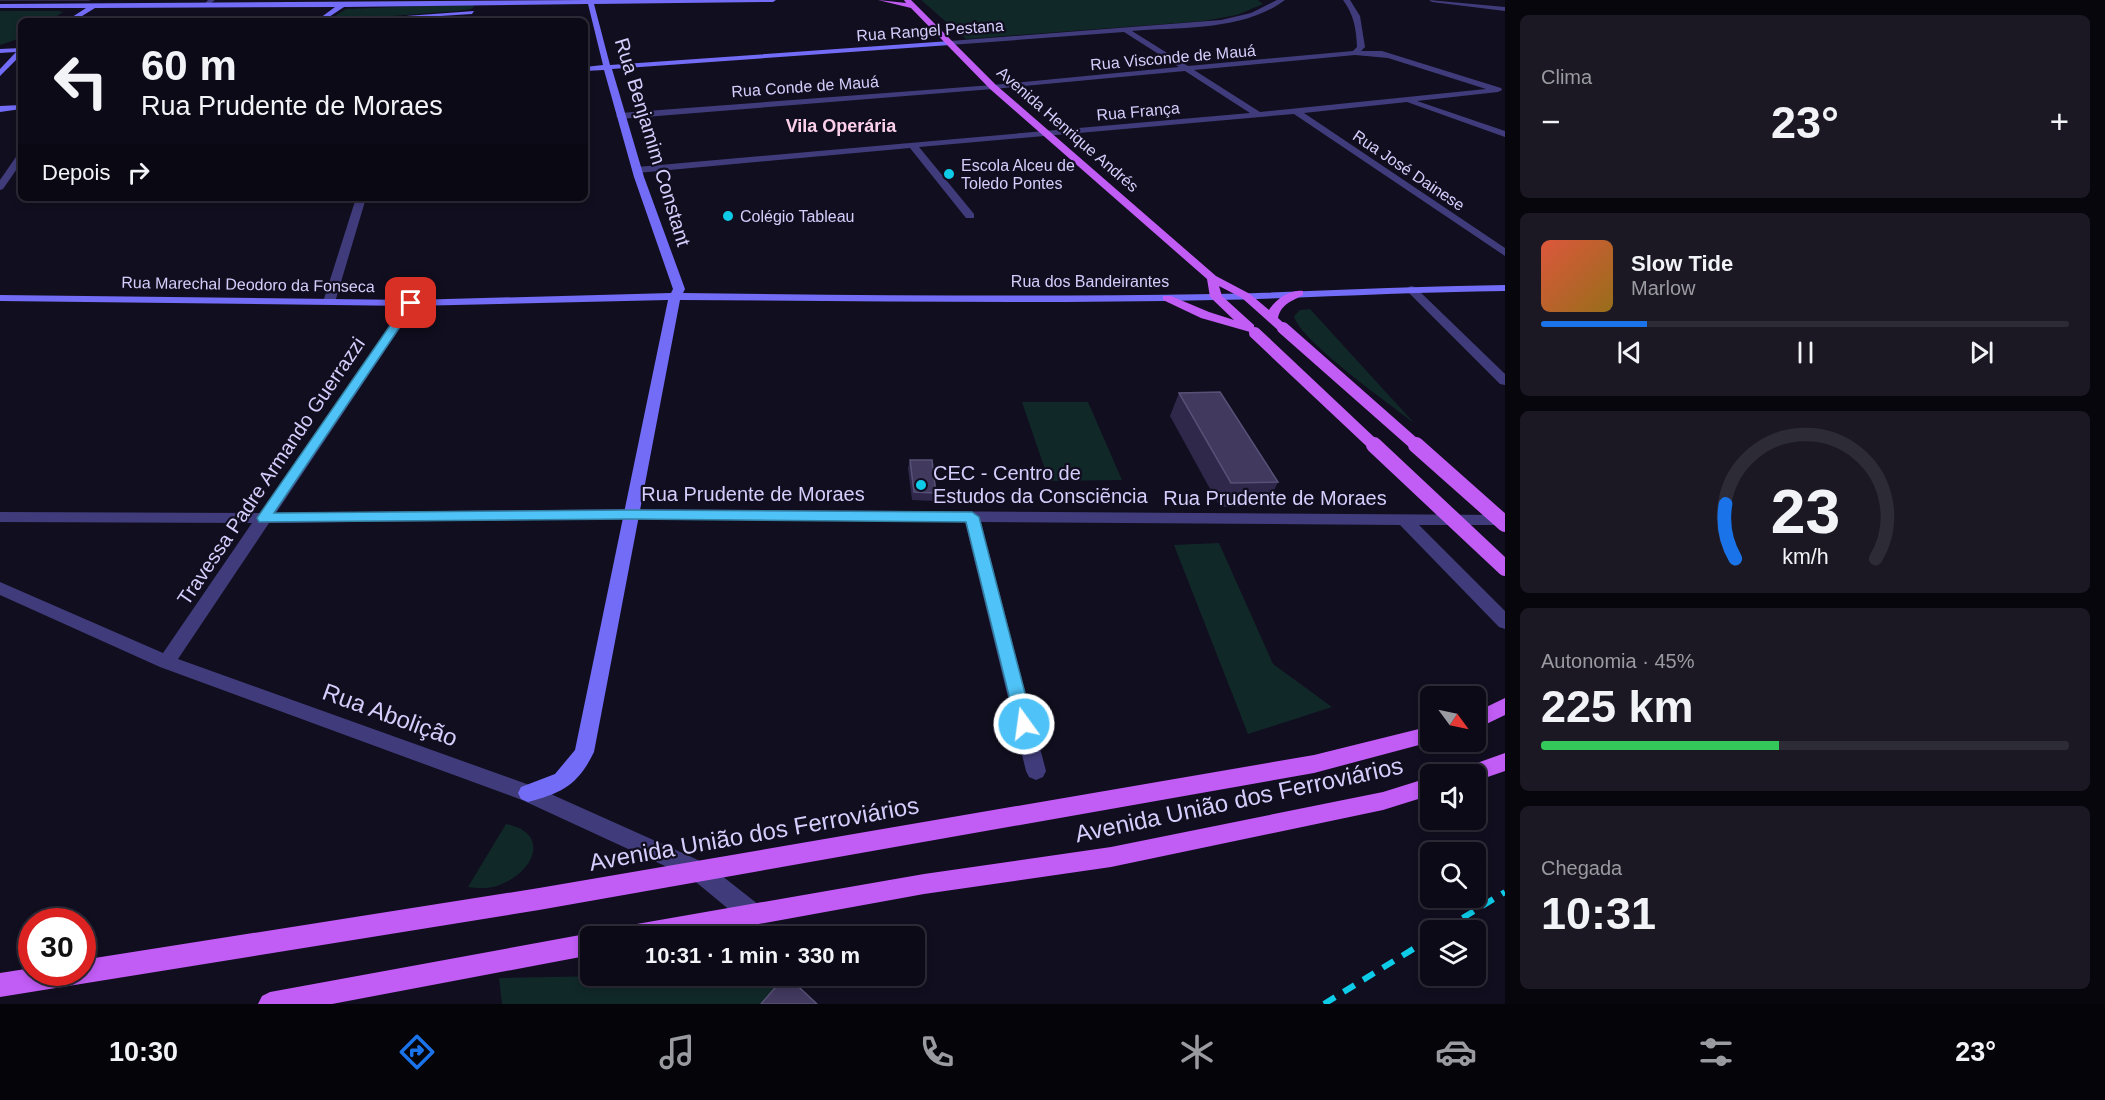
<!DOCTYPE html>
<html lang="pt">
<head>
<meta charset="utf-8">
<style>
  :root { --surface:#0d0a17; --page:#1b1824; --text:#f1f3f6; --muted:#9a9aa1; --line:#2d2b36; --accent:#1a73e8 }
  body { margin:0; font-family:Arial,sans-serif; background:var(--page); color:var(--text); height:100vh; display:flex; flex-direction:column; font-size:22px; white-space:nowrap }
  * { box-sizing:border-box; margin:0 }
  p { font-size:20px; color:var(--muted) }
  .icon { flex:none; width:33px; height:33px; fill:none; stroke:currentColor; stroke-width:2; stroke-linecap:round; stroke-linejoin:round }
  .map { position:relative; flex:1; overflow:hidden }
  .panel { display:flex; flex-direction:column; gap:15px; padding:15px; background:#07060d; width:600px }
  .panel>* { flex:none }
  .guide { position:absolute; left:18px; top:18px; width:570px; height:183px; border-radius:9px; box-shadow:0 3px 9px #0003,0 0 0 2px var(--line); background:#0d0a17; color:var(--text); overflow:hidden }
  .needle { width:39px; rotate:123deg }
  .fabs { position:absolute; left:1420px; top:686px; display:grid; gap:12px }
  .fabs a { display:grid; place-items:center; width:66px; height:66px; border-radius:9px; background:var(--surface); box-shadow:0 3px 9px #0003,0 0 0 2px var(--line); font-size:30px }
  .speed { position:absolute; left:18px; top:908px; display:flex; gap:12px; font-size:30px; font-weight:700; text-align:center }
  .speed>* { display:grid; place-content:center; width:78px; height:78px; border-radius:50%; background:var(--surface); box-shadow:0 3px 9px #0003,0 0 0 2px var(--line); line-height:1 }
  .speed .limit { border:9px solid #d22; background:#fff; color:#111 }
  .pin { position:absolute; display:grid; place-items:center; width:51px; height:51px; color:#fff; margin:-26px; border-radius:12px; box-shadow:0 3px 9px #0006 }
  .me { position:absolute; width:66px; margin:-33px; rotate:346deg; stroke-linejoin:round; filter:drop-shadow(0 0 4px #0008) }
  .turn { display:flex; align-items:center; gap:21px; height:126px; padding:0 24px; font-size:27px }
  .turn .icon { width:78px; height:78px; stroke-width:2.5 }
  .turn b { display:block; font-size:42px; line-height:51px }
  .then { display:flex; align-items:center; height:57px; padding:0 24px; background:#0003; gap:12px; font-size:22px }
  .big { font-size:45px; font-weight:700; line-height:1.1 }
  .panel .card { flex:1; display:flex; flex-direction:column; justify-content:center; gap:9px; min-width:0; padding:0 21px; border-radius:9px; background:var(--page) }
  .panel .dial { align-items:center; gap:0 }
  .dial svg { height:156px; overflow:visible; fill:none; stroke:var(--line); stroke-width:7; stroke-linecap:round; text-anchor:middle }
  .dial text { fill:var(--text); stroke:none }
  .song { display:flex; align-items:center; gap:18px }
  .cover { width:72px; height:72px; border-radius:9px; background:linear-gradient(135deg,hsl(10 70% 55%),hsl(40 70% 35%)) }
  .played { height:6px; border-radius:3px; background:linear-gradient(90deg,var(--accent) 20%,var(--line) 20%) }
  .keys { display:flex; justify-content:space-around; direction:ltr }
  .heat { display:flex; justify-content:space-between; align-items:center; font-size:33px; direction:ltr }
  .charge { height:9px; border-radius:4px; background:linear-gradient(90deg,#34c759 45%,var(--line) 0) }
  .trip { position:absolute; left:580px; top:926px; width:345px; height:60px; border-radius:9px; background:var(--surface); box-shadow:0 3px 9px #0003,0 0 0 2px var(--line); font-weight:700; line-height:60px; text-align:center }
  .menu { display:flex; height:96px; justify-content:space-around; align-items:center; background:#050409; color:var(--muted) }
  .menu .icon { width:42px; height:42px }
  .menu .active { color:var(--accent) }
  .menu b { font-size:27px; color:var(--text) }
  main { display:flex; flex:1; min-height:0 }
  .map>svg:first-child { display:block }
  .green { fill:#112828 }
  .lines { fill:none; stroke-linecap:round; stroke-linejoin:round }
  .street { fill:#403c7b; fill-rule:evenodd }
  .secondary { fill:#736cf6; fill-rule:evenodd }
  .primary { fill:#c15cf5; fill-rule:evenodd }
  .rail { stroke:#0ecce8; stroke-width:6; stroke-dasharray:13 10; stroke-linecap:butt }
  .primary-bridge-far1 { stroke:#c15cf5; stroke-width:12 }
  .primary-bridge { stroke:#c15cf5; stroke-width:16 }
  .wall { fill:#2f284b }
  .building { fill:#41395e; stroke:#585177; stroke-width:1.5 }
  .route { fill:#4fc3f7; stroke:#337fa1; stroke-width:1.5 }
  .poi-dot { fill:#0ecce8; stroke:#110e1f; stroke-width:2 }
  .labels { text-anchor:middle; stroke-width:4.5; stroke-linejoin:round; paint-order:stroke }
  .far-street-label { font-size:16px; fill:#d5cefc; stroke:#110e1f }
  .far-poi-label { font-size:16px; fill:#d5cefc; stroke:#110e1f; text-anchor:start }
  .far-neighbourhood-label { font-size:18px; font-weight:bold; fill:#fcd0eb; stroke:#110e1f }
  .street-label { font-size:20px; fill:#d5cefc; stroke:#110e1f }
  .poi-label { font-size:20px; fill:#d5cefc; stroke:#110e1f; text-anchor:start }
  .near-street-label { font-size:24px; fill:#d5cefc; stroke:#110e1f }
</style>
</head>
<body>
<main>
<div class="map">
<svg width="1505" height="1004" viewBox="0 0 1505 1004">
  <rect width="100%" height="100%" fill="#110e1f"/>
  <g class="green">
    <path d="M921,0h337l5,4 -26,11 -33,6 -238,18z"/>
    <path d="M469,4l6,2 -4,3 -13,2 -131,10 19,-12z"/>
    <path d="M0,11h58l5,1 -14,9h-28v17l-21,7z"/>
    <path d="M1310,309l104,114c-24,-19 -114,-82 -120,-107l6,-6z"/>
    <path d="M1022,402h66l34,78 -73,1z"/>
    <path d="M1219,543l54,121 59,43 -84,27 -74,-189z"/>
    <path d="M506,824c43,8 30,45 -2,59 -12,6 -23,6 -36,4z"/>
    <path d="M664,975h120l-22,29h-260l-3,-26z"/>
  </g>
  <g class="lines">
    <g class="street">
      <path d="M208,0h7l-9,7h-4z"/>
      <path d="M1277,0h8c-41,31 -103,27 -153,31l56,35 165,-15 4,-4c-1,-19 -3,-32 -14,-47h7l10,16 5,31 -4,4h21l119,37 1,2 -4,2 -81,9 88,30v6l-98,-35 -103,11 201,135v8l-211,-142 -375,33 55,67v4h-8l-56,-70 -273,25 -5,-3 5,-3 613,-54 -65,-42 -192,18 -373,30 -4,-3 4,-3 373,-28 186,-18 -55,-35 -174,13 -4,-2 4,-2 271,-21 30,-7zM1355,55l33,3 98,31 -226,23 -66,-42z"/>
      <path d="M1429,0l76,7v4l-73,-9z"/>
      <path d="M21,153v10l-18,26 -3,1v-10l18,-26z"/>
      <path d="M356,198h10l-31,104 -2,2h-8l-2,-2z"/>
      <path d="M1411,286l4,1 90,87v11l-5,-1 -95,-95z"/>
      <path d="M411,300l6,3 -141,210 354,-4 875,6v10h-86l86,86v18l-6,-2 -99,-102 -419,-3 65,249 -3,6 -7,3 -7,-3 -3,-6 -61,-249 -335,-3 -361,4 -91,136 357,128 172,77 52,41 3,8 -3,8 -8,3 -8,-3 -52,-43 -169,-78 -362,-133 -160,-72v-13l163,71 89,-130 -252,-1v-10l260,1 147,-212z"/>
    </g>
    <g class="secondary">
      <path d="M587,0h189l-3,2 -179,2 16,61 340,-24 4,2 -4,2 -338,24 32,108 41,112 -2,4c177,2 354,4 531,1 97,-2 194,-8 291,-9v6c-97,1 -193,7 -290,9 -178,4 -357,1 -535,0l-86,452c-16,33 -32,41 -66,50l-7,-3 -3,-6 3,-6 34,-13 20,-24 93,-450 -257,6 -411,-5v-6l411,5 260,-7 2,-4 -39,-112 -30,-107 -19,1v-4l18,-2 -15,-61 -244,3 -21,14h-7l19,-14 -240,1 -21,13h-8l20,-13h-86v-4z"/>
      <path d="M474,11l-2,3 -110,7 3,-2z"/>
      <path d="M21,48v7l-21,21v-7l16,-17 -16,1v-4z"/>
      <path d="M21,105v4l-21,3v-6z"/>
    </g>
    <g class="primary">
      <path d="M878,0l28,3 -2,-3h7l85,85 220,191 34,18 19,16c7,-11 21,-21 34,-19v4c-11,6 -22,9 -25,23l11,10 -2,3h-8l-37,-33 -23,-12 3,10 32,29v6l-4,1 -49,-14 -38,-18v-4h8l38,16 25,8 -24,-23 -3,-18 -217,-190 -79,-81z"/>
      <path d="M1505,698v17l-29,14v-17z"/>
      <path d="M1431,726v15h3l-120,32 -775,137 -539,87v-24l32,-5v4h50v-12l457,-72 775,-133z"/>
      <path d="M1505,753v18l-29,10v-7h-16l3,-6z"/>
      <path d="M1431,777v18l-48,15 -272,57 -187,27 -231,42h-73l3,-8 8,-3 293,-51 187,-27 272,-55z"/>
      <path d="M591,933l8,3h-8v19l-259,49h-74l4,-8 8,-4z"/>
    </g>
    <g class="rail">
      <path d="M1443,930l62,-38"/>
      <path d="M1324,1004l107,-66"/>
    </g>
    <g class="primary-bridge-far1">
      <path d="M1283,328l135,119"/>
      <path d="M1255,333l121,114"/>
    </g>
    <g class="primary-bridge">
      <path d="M1374,445l131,123"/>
      <path d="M1416,445l89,79"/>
    </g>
  </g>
  <g class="wall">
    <path d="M0,0h91l-2,1h-89z"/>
    <path d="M1179,393l99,89 -12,24 -46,1 -50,-91z"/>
    <path d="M910,460l26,33 -1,8 -23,-1 -4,-32z"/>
  </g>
  <g class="building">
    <path d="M1220,392l58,90 -47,1 -52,-90z"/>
    <path d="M910,460h22l4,33 -22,-1z"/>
    <path d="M786,975l31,29h-56z"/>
  </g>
  <path class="route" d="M411,300l5,3 -142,210 356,-3 342,2 7,5 54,207 -3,6 -6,2 -6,-2 -2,-6 -50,-202 -336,-3 -371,3 -2,-4 2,-3 148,-214z"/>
  <g class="poi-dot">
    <circle cx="949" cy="174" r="6"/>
    <circle cx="728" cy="216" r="6"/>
    <circle cx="921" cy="485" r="6"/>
  </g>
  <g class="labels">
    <g class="far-street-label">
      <text transform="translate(930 30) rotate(-4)" y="6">Rua Rangel Pestana</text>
      <text transform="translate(1173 57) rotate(-5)" y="6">Rua Visconde de Mauá</text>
      <text transform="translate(805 86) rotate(-4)" y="6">Rua Conde de Mauá</text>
      <text transform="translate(1138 111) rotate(-5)" y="6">Rua França</text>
      <text transform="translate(1068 129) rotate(41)" y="6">Avenida Henrique Andrés</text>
      <text transform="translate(1409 170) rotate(34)" y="6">Rua José Dainese</text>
      <text x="1090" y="287">Rua dos Bandeirantes</text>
      <text transform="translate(248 284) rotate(1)" y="6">Rua Marechal Deodoro da Fonseca</text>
    </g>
    <g class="far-poi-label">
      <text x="961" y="171">Escola Alceu de<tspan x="961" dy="18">Toledo Pontes</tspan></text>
      <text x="740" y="222">Colégio Tableau</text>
    </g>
    <g class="far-neighbourhood-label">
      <text x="841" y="132">Vila Operária</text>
    </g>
    <g class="street-label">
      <text transform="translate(653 142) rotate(73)" y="7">Rua Benjamim Constant</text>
      <text transform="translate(271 471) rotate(-56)" y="7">Travessa Padre Armando Guerrazzi</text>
      <text x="753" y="501">Rua Prudente de Moraes</text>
      <text x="1275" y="505">Rua Prudente de Moraes</text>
    </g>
    <g class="poi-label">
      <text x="933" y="480">CEC - Centro de<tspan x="933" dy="23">Estudos da Consciẽncia</tspan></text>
    </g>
    <g class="near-street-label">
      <text transform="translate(390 715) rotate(20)" y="8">Rua Abolição</text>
      <text transform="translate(1239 800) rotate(-12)" y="8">Avenida União dos Ferroviários</text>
      <text transform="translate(754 834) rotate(-10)" y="8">Avenida União dos Ferroviários</text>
    </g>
  </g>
</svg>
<div class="fabs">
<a><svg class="needle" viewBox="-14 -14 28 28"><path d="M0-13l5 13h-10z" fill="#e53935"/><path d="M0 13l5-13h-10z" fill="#9a9aa1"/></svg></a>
<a><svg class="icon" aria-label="sound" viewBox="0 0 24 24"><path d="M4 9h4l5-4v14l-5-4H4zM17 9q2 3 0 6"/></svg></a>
<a><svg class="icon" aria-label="search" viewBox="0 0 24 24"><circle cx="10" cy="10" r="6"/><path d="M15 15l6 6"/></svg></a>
<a><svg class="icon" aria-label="layers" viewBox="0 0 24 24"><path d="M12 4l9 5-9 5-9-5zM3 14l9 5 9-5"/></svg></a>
</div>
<div class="speed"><div class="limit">30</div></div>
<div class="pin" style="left:411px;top:303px;background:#d93025"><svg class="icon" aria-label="arrive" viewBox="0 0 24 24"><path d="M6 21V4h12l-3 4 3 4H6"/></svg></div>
<svg class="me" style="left:1024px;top:724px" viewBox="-20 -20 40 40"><circle r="17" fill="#4fc3f7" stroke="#fff" stroke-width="3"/><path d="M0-11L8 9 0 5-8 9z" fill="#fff"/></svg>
<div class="trip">10:31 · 1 min · 330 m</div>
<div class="guide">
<div class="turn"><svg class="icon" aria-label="left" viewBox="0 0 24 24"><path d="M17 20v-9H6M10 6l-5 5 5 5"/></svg><div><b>60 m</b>Rua Prudente de Moraes</div></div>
<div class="then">Depois<svg class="icon" aria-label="right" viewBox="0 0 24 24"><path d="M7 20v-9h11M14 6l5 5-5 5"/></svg></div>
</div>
</div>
<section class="panel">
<div class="card"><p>Clima</p>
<div class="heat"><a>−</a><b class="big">23°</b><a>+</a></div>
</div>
<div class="card">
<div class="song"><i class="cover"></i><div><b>Slow Tide</b><p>Marlow</p></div></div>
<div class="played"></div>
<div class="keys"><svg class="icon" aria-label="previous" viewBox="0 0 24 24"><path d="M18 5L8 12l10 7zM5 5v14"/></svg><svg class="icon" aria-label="pause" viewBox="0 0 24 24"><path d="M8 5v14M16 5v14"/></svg><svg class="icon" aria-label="next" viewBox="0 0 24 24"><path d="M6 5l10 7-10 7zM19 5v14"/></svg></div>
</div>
<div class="card dial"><svg viewBox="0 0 100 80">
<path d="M14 69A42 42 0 1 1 86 69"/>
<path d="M14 69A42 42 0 0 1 9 41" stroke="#1a73e8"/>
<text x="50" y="56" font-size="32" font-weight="700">23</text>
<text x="50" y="72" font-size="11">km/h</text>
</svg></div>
<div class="card"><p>Autonomia · 45%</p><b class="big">225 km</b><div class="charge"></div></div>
<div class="card"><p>Chegada</p><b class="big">10:31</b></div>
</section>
</main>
<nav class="menu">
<b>10:30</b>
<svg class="icon active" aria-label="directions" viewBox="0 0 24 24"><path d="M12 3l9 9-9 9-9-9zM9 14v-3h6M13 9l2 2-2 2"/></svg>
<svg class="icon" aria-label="music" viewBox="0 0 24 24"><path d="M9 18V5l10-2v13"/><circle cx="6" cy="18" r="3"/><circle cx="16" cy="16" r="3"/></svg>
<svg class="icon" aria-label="phone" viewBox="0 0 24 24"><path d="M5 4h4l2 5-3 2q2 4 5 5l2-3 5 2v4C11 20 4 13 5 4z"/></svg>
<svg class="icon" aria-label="climate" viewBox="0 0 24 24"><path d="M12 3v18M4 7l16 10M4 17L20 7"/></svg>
<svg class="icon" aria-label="car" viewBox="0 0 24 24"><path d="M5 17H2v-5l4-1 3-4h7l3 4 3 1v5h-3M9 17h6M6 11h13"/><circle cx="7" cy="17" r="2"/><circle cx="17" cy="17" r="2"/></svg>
<svg class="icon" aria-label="filters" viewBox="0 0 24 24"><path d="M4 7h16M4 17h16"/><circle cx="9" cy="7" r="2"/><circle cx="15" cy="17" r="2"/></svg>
<b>23°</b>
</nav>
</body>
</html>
